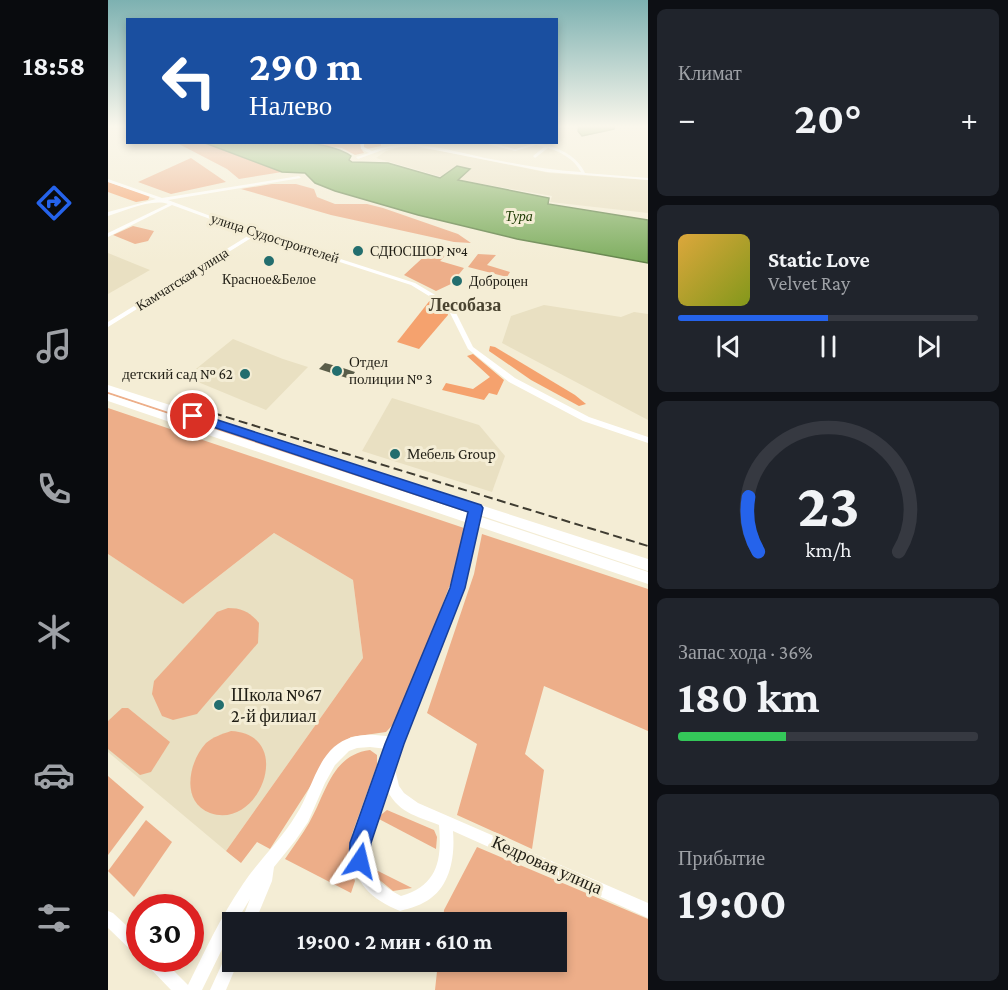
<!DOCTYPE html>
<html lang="ru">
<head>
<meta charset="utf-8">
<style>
  :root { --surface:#171b24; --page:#20242c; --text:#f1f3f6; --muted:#9ea1a6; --line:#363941; --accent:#2563eb }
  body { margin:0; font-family:"Crimson Pro",serif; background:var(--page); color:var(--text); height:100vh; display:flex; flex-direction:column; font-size:22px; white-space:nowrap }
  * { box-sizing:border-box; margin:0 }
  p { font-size:20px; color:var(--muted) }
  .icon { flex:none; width:33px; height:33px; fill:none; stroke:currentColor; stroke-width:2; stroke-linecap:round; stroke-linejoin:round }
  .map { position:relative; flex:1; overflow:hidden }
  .drawer { display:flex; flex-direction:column; gap:9px; padding:9px; background:#0d0f14; width:360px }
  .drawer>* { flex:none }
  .guide { position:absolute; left:18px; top:18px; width:432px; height:126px; border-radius:0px; box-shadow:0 3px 9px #0003; background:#1a4fa0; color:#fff; overflow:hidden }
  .speed { position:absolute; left:18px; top:894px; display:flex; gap:12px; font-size:30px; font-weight:700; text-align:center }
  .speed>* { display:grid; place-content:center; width:78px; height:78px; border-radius:50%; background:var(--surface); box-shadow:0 3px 9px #0003; line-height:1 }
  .speed .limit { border:9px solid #d22; background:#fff; color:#111 }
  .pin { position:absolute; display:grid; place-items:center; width:51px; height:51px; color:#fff; margin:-26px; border:3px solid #fff; border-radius:50%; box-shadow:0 2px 6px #0007 }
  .me { position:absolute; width:66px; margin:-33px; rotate:10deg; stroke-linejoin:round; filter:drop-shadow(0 0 4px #0008) }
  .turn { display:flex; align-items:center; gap:21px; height:126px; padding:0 24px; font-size:27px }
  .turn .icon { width:78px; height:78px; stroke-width:2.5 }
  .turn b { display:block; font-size:42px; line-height:51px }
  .big { font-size:45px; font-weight:700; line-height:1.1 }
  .drawer .tile { flex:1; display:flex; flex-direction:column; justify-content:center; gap:9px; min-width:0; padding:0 21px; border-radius:9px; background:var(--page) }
  .drawer .dial { align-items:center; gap:0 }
  .dial svg { height:156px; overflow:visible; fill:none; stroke:var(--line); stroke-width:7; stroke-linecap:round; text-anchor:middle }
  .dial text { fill:var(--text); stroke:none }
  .song { display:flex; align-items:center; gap:18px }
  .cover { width:72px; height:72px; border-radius:9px; background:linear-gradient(135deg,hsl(40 70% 55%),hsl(70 70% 35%)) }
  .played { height:6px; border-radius:3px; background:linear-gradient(90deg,var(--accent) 50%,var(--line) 50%) }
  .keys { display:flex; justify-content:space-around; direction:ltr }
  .heat { display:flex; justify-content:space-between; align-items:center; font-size:33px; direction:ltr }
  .charge { height:9px; border-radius:4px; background:linear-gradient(90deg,#34c759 36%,var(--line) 0) }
  .trip { position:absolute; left:114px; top:912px; width:345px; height:60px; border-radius:0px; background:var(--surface); box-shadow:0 3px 9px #0003; font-weight:700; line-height:60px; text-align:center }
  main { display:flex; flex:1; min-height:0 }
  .tab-bar { display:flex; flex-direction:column; width:108px; justify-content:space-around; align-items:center; background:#090b0e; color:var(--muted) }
  .tab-bar .icon { width:42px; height:42px }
  .tab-bar .on { color:var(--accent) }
  .tab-bar b { font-size:27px; color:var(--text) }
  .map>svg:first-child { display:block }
  .built { fill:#e9e0c2 }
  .green { fill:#edae89 }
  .forest { fill:#f5a26e }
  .water { fill:#7dad5e; stroke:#618248; stroke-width:1.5 }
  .building { fill:#5a5d49 }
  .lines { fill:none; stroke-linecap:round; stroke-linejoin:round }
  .minor { fill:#fff; fill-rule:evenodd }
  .major { fill:#fff; fill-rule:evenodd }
  .rail-far1 { stroke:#3f3c31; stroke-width:1.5; stroke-dasharray:4.5 2; stroke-linecap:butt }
  .rail { stroke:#3f3c31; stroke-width:2; stroke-dasharray:9 4.5; stroke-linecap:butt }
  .route { fill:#2563eb; stroke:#184099; stroke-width:1.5 }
  .poi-dot { fill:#236e6e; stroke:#f4edd5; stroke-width:2 }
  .labels { text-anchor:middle; stroke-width:6; stroke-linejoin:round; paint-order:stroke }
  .far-water-label { font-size:14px; font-style:italic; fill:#1b3800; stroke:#f4edd5 }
  .far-street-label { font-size:14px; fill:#1f1d14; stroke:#f4edd5 }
  .far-poi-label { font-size:14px; fill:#1f1d14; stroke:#f4edd5; text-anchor:start }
  .poi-label { font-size:15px; fill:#1f1d14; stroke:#f4edd5; text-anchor:start }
  .far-district-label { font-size:18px; font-weight:bold; fill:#4a4431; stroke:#f4edd5 }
  .near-poi-label { font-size:18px; fill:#1f1d14; stroke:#f4edd5; text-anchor:start }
  .near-street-label { font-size:18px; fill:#1f1d14; stroke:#f4edd5 }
</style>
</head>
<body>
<main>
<nav class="tab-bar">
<b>18:58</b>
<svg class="icon on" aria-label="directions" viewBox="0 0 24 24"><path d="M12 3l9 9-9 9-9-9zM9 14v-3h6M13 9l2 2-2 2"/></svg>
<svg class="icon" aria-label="music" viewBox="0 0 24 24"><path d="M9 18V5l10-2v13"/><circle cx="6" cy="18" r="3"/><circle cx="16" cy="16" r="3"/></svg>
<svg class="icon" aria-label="phone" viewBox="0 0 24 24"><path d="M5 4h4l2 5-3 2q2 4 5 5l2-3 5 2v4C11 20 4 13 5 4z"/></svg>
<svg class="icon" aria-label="climate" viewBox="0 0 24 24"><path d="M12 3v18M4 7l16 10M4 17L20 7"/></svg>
<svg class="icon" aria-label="car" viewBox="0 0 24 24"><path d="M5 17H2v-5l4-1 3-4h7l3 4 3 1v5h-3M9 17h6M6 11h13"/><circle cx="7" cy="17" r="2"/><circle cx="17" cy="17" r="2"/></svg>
<svg class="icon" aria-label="filters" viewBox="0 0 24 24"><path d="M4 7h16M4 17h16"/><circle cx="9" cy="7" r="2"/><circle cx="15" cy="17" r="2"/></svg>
</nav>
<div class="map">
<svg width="540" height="990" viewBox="0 0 540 990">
  <rect width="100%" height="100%" fill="#f4edd5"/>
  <g class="built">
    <path d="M292,147l37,3 112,23 99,7v33l-98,-11 2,-6 -93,-16 12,-12 -14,-2 -15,11 -66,-19 10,-7z"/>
    <path d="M0,253l27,11 15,6 -42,24z"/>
    <path d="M436,305l77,12 13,-5 14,2v106l-146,-77 9,-27z"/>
    <path d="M125,339l50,20 25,8 -42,43 -80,-33z"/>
    <path d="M284,398l87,27 26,31 -13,36 -130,-41z"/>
    <path d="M166,533l79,47 10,78 -137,193 -118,-99v-198l75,50z"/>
  </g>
  <g class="green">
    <path d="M273,142v4l-19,4 2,3 -9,2 -13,-7 -36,-5z"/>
    <path d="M69,143h28l77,29 -43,7 -12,-10z"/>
    <path d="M83,158l35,24 -55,12 -33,-12z"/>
    <path d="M164,184h24l18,5 3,8 18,7h32l16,4 75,26 13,9 -17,-1 -123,-27 -90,-26z"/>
    <path d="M25,226l21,5 -6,10 -13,3 -22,-9z"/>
    <path d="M321,252l16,4 -5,5 24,7 -13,16 -15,7 -32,-16z"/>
    <path d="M370,254l18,1 -9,10 23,7 -3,5 -39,-10z"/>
    <path d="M0,391l356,119 -3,2 -353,-118z"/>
    <path d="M0,408l356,120 -6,35 -57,153 -15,16 -35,5 -16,11 -65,101 -13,-7 -16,21 -15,-12 137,-193 -10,-78 -79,-47 -91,71 -75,-50z"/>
    <path d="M374,534l166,55v142l-104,-45 -19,68 19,16 -12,79 -75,-34 20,-71 -50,-31 47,-139z"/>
    <path d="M120,608c14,0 22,4 31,15l-1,20 -61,71 -24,6 -11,-4 -10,-22 2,-13 63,-69z"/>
    <path d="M14,708h6l42,34 -19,30 -11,3 -32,-26v-28z"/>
    <path d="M123,731c65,3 29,100 -21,82 -30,-11 -21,-52 -4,-70 7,-6 16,-9 25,-12z"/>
    <path d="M262,750l7,5v10l-25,69 -3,29 6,18 -4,12 -66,-34c8,-12 17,-24 24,-36 17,-29 22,-68 61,-73z"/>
    <path d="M0,776l36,31 -36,48z"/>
    <path d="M279,810l47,20 3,7 -1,12 -59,-31z"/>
    <path d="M38,820l26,22 -38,55 -26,-26z"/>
    <path d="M369,847l171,72v71h-213l3,-28h118v-40h-113l1,-12z"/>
    <path d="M266,869l38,19 -19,3 -17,-14z"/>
  </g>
  <g class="forest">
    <path d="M0,182l42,14 -2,4 -12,2 -28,-10z"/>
    <path d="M323,299l15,6 2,10 -29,34 -22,-7z"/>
    <path d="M382,346l5,1 80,48 11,9 -7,2 -48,-26 -42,-29z"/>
    <path d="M365,354l31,26 -7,15 -8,-2 -5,7 -42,-10 4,-7 27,6 17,-12 -23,-21z"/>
  </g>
  <g class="water">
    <path d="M471,125h36l-1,4 -32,7 -4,-5z"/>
    <path d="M97,143c38,-1 116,-8 146,13l-2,4 3,2 36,1 52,15 17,-12 13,3 -12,11 91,18 -1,6 100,16v43l-131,-24 -99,-24 -83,-24 -20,-8 -10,-10 -23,-1z"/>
  </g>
  <path class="building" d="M217,363l15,4 15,5 -5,7 -31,-10z"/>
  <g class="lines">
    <g class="minor">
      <path d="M252,142h4v5l8,4c37,-14 76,-1 113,7 32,6 63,12 96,14 -7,-13 -20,-20 -33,-24l-13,10 -2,-2 11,-9 -8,-2 -21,6 -36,-9h9l27,7 21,-6 10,2 3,-1 2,1 -1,1c15,5 28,12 35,27l63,5v2l-101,-8 -132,-26 -27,2 -30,11 -2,-2 13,-4 -8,-4z"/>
      <path d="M191,176l2,2 -133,22 61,23 186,60 37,22 21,42 42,31 74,39 59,20v6l-65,-22 -74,-39 -41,-33 -21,-42 -36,-22 -155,-50 -148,92v-5l143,-88 -79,-29 -64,32v-4l60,-29c-16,-6 -44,7 -60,12v-4l48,-13 -48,-17v-3l54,19z"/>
      <path d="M368,505l3,1 2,3 -19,79 -52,130 -16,47 5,21 5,7 14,10 230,100v15l-195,-87c2,24 -2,52 -22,67 -9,7 -20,10 -31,13 -30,-12 -50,-31 -47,-66 1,-13 9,-27 14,-39 6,-19 13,-38 20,-57l-17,-2 -13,1 -8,3 -14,14 -10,18 -17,39 -13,19 -21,26 -2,14 -17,41h-14l9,-23 -14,23h-4v7l-30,61h-31l-26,-27 -3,-5h19l27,27c17,-34 33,-69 55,-101 16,-24 38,-44 53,-69 14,-21 19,-51 38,-68 16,-14 37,-14 57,-10l61,-149 19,-79 2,-3zM278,787c10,25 30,29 53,38 3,35 -1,60 -38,71 -55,-27 -30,-65 -15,-109z"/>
      <path d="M0,911l5,2 27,25v18l-5,-2 -27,-26z"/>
      <path d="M124,950v12h6l-12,28h-16l17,-37z"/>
    </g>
    <g class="major">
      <path d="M0,385l540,174v12l-540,-179z"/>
      <path d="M0,394l540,178v12l-540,-183z"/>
    </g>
    <path class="rail-far1" d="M90,408l7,2"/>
    <path class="rail" d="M92,409l448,137"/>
  </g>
  <linearGradient id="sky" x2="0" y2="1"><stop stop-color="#7db1b1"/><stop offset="0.48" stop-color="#faf7ec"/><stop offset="1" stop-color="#faf7ec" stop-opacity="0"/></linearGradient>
  <rect width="540" height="263" fill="url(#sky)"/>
  <path class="route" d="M85,412l288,93 2,3 -18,80 -61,156 -33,99 -4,25 -7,4 -8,-4 -3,-7 1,-18 35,-99 65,-156 18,-76 -279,-93 -2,-3z"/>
  <g class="poi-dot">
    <circle cx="250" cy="251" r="6"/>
    <circle cx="161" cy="261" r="6"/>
    <circle cx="349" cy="281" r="6"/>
    <circle cx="229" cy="371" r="6"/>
    <circle cx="137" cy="374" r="6"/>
    <circle cx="287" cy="454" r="6"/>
    <circle cx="111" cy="705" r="6"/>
  </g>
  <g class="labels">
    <g class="far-water-label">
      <text x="411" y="221">Тура</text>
    </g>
    <g class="far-street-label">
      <text transform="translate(167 238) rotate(18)" y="5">улица Судостроителей</text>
      <text transform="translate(74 279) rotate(-32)" y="5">Камчатская улица</text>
    </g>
    <g class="far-poi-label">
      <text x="262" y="256">СДЮСШОР №4</text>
      <text x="161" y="284" text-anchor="middle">Красное&amp;Белое</text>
      <text x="361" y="286">Доброцен</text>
    </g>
    <g class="poi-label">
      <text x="241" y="367">Отдел<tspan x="241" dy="17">полиции № 3</tspan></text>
      <text x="125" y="379" text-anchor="end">детский сад № 62</text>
      <text x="299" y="459">Мебель Group</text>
    </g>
    <g class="far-district-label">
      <text x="357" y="311">Лесобаза</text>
    </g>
    <g class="near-poi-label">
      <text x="123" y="701">Школа №67<tspan x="123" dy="21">2-й филиал</tspan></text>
    </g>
    <g class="near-street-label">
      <text transform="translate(439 865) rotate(24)" y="6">Кедровая улица</text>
    </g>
  </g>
</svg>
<div class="speed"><div class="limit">30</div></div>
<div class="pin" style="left:85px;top:416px;background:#d93025"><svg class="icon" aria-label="arrive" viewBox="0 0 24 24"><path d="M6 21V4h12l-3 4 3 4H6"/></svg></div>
<svg class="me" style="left:252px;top:861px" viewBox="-20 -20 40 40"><path d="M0-17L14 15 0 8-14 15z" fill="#2563eb" stroke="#fff" stroke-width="4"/></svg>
<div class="trip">19:00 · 2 мин · 610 m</div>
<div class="guide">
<div class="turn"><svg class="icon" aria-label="left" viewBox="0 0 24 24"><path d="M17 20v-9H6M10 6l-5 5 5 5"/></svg><div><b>290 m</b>Налево</div></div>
</div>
</div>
<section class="drawer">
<div class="tile"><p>Климат</p>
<div class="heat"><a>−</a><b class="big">20°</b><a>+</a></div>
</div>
<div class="tile">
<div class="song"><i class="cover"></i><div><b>Static Love</b><p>Velvet Ray</p></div></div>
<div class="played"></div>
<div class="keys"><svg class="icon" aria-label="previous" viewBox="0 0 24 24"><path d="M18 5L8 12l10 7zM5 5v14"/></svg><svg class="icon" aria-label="pause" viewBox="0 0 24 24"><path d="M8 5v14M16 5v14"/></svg><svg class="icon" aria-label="next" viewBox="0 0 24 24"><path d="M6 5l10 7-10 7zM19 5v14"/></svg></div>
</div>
<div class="tile dial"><svg viewBox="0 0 100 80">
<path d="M14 69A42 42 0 1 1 86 69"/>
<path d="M14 69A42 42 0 0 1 9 41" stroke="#2563eb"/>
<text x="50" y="56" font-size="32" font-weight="700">23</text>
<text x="50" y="72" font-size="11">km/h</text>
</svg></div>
<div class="tile"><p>Запас хода · 36%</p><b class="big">180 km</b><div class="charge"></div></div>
<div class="tile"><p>Прибытие</p><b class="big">19:00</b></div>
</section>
</main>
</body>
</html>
